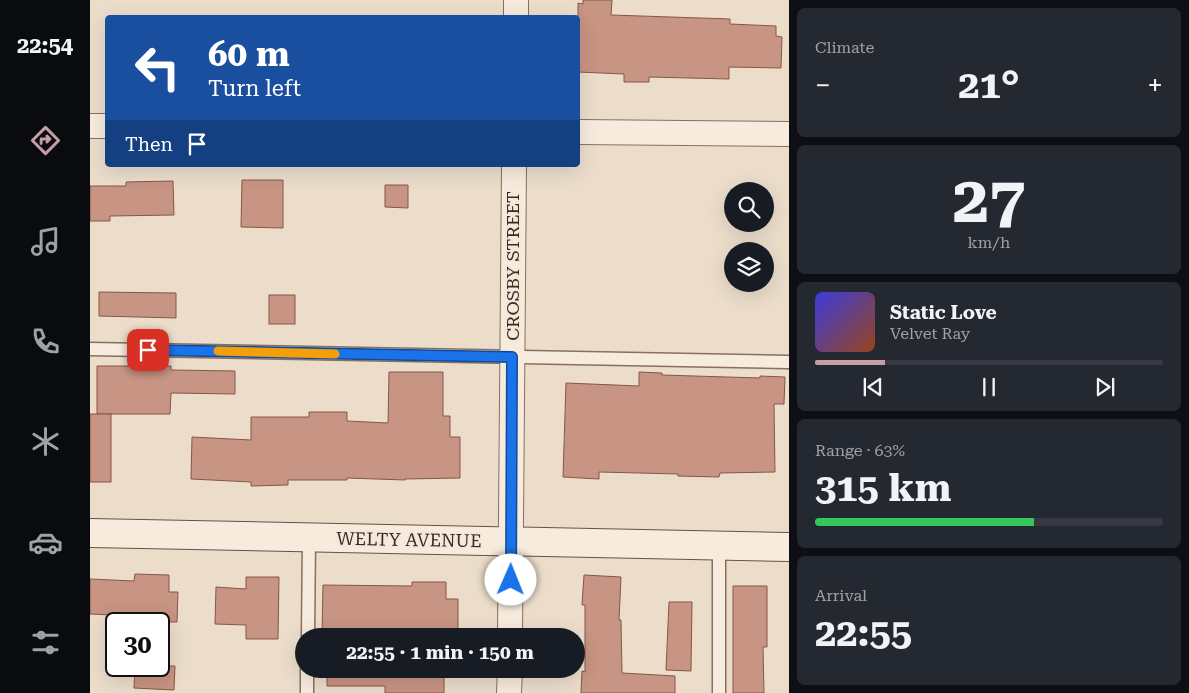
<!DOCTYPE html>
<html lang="en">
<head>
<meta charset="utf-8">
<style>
  :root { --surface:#171b24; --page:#242831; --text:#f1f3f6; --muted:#9ea1a6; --line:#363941; --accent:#c79da6 }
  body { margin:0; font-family:"Roboto Serif",serif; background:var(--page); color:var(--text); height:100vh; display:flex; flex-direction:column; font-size:19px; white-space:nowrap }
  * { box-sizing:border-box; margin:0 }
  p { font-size:16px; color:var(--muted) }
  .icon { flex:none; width:28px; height:28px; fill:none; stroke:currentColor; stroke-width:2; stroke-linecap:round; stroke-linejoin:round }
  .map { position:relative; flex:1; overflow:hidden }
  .drawer { display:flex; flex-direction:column; gap:8px; padding:8px; background:#0d0f14; width:400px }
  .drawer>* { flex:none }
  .hud { position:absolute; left:15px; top:15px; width:475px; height:152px; border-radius:5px; box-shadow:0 5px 20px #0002; background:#1a4fa0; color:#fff; overflow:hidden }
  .tools { position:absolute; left:634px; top:182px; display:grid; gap:10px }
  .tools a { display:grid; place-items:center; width:50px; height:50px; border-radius:50%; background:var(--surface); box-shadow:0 5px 20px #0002; font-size:25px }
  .speed { position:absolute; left:15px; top:612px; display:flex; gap:10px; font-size:25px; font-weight:700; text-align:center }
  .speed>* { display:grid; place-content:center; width:65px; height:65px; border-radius:50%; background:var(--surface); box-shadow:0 5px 20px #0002; line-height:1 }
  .speed .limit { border:2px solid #111; border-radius:8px; background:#fff; color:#111 }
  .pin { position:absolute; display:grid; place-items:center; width:42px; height:42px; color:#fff; margin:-21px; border-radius:10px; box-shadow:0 2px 8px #0006 }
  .me { position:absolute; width:55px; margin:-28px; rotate:1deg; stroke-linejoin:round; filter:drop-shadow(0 0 4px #0008) }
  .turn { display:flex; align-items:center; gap:18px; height:105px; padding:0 20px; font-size:22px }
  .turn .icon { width:65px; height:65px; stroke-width:2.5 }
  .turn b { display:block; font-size:35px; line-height:42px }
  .then { display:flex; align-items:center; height:48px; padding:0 20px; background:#0003; gap:10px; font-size:19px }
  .big { font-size:38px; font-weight:700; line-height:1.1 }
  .drawer .card { flex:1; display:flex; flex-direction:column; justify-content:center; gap:8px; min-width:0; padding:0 18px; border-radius:8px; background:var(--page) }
  .drawer .dial { align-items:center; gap:0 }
  .dial b { font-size:65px; line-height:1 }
  .song { display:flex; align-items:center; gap:15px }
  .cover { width:60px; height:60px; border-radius:8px; background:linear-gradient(135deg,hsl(240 70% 55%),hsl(20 70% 35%)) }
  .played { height:5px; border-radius:2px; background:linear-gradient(90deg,var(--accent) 20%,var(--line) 20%) }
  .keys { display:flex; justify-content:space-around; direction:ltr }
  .heat { display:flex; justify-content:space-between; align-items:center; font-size:28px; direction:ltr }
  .charge { height:8px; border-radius:4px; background:linear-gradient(90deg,#34c759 63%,var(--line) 0) }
  .trip { position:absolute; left:205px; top:628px; width:290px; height:50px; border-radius:25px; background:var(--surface); box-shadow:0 5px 20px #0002; font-weight:700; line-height:50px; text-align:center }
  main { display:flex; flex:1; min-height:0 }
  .menu { display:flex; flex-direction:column; width:90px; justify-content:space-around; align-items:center; background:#090b0e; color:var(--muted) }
  .menu .icon { width:35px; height:35px }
  .menu .on { color:var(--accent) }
  .menu b { font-size:22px; color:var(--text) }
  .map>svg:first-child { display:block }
  .building { fill:#c89483; stroke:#865647 }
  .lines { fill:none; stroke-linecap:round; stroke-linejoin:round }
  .lane-casing { stroke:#886f60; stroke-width:15 }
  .street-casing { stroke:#886f60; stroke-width:26 }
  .secondary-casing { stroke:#6a5043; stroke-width:30 }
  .lane { stroke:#f7ebde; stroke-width:12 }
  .street { stroke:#f7ebde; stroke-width:24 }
  .secondary { stroke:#f7ebde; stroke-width:28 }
  .route-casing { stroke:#114b97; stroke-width:12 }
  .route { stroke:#1a73e8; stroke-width:9 }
  .slow { stroke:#f59e0b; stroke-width:9 }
  .labels { text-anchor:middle; stroke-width:5; stroke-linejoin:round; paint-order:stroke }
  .street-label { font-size:18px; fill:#3a2a22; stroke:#f4e8da }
</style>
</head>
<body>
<main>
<nav class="menu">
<b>22:54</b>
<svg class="icon on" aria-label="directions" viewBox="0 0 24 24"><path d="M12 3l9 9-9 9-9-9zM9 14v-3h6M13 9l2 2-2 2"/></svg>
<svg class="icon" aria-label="music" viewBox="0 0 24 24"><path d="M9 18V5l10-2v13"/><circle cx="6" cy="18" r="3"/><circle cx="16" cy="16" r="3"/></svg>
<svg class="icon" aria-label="phone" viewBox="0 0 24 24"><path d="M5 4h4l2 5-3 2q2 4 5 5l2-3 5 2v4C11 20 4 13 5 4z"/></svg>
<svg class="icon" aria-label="climate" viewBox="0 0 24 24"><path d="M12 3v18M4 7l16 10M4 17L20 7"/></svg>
<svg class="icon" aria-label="car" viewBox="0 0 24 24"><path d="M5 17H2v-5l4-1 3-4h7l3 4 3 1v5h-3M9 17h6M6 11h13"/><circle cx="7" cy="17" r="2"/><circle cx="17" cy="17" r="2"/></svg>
<svg class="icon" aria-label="filters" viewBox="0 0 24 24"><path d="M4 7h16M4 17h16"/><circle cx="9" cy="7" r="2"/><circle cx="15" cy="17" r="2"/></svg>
</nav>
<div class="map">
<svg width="699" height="693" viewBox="0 0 699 693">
  <rect width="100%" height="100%" fill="#ecddcb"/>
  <g class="building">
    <path d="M493,0h29l-1,15 119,4v5l46,2v10l6,1 -1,31 -52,-1v12l-80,-2v5h-25v-8l-46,-2v-69l5,1z"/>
    <path d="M152,180h41v48l-42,-1z"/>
    <path d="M83,181l1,34 -64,1v5h-20v-35h36v-4z"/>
    <path d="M295,185h23v23l-23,-1z"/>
    <path d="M9,292l77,1v25l-77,-2z"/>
    <rect x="179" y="295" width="26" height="29"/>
    <path d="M7,366h74v4l64,1v23l-64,-1 -1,21h-73z"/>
    <path d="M299,372h54v44h7v21h10v41l-55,1v1l-58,-2v2h-59v5l-37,1v-4l-60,-3 1,-42 59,3v-23h58v-5h38v9l41,2z"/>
    <path d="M549,372l23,1v2l98,3v-2l25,1 -1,27h-10l1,68 -55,1 -1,4 -41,-1v-2l-79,-2v7l-36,-2 3,-94 73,3z"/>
    <rect x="0" y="414" width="21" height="68"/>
    <path d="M45,574l34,1v17h9l-1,30h-9v2h-35v-8l-43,-2v-35l44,2z"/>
    <path d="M494,575l37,2 -2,43h2l1,53 53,3v17h-94l1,-22 3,1v-67h-3z"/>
    <path d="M156,577h33l-1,62h-32v-14l-31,-1 1,-37 30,2z"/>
    <path d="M322,582h34v17h12v37h-136l1,-51 89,1z"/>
    <path d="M643,586h34v61h-4l1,46h-31z"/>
    <path d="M579,602h23l-1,69 -25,-1z"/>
    <path d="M45,666h40l-1,24 -40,-2z"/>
    <path d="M237,669h117v24h-59v-7h-58z"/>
  </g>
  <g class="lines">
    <defs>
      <g id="lane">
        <path d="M0,349l699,13"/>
        <path d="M629,546v147"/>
        <path d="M218,636l1,-98"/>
        <path d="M217,693v-24"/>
      </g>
      <g id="street">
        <path d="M426,18v-18"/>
        <path d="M0,126h18"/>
        <path d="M488,132l211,2"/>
        <path d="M420,636l4,-471"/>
        <path d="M419,693l1,-24"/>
      </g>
      <path id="secondary" d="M0,533l699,14"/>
    </defs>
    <use href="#lane" class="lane-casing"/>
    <use href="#street" class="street-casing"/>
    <use href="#secondary" class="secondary-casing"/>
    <use href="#lane" class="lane"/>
    <use href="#street" class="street"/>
    <use href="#secondary" class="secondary"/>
  </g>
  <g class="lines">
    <defs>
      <path id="route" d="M58,350l364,7 -1,223"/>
    </defs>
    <use href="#route" class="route-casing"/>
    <use href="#route" class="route"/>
    <path class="slow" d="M128,351l117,3"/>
  </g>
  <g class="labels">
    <g class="street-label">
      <text transform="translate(423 266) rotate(-90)" y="6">CROSBY STREET</text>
      <text transform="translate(319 540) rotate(1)" y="6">WELTY AVENUE</text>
    </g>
  </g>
</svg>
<div class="tools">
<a><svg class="icon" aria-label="search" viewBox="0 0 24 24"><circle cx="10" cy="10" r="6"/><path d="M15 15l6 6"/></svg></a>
<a><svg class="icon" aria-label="layers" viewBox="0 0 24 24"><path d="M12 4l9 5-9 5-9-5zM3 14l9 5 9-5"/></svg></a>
</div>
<div class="speed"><div class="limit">30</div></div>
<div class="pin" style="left:58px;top:350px;background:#d93025"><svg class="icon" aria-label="arrive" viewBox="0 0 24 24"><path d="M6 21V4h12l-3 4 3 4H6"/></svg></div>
<svg class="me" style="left:421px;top:580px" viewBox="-20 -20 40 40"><circle r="19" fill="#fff"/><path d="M0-13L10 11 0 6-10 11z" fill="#1a73e8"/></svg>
<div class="trip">22:55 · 1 min · 150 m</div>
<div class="hud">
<div class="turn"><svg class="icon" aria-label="left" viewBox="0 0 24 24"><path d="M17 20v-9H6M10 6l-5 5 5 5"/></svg><div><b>60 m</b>Turn left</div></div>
<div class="then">Then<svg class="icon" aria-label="arrive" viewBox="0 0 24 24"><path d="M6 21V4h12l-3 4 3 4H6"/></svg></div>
</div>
</div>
<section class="drawer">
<div class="card"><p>Climate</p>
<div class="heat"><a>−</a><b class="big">21°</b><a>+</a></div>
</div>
<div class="card dial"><b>27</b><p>km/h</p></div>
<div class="card">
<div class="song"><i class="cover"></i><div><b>Static Love</b><p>Velvet Ray</p></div></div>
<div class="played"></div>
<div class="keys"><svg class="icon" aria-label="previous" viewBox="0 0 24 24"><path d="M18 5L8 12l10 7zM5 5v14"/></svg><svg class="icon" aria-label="pause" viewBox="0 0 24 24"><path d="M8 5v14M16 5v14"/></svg><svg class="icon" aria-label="next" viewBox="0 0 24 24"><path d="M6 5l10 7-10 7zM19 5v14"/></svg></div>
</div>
<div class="card"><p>Range · 63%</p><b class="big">315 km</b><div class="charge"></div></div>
<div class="card"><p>Arrival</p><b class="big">22:55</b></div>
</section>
</main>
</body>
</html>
